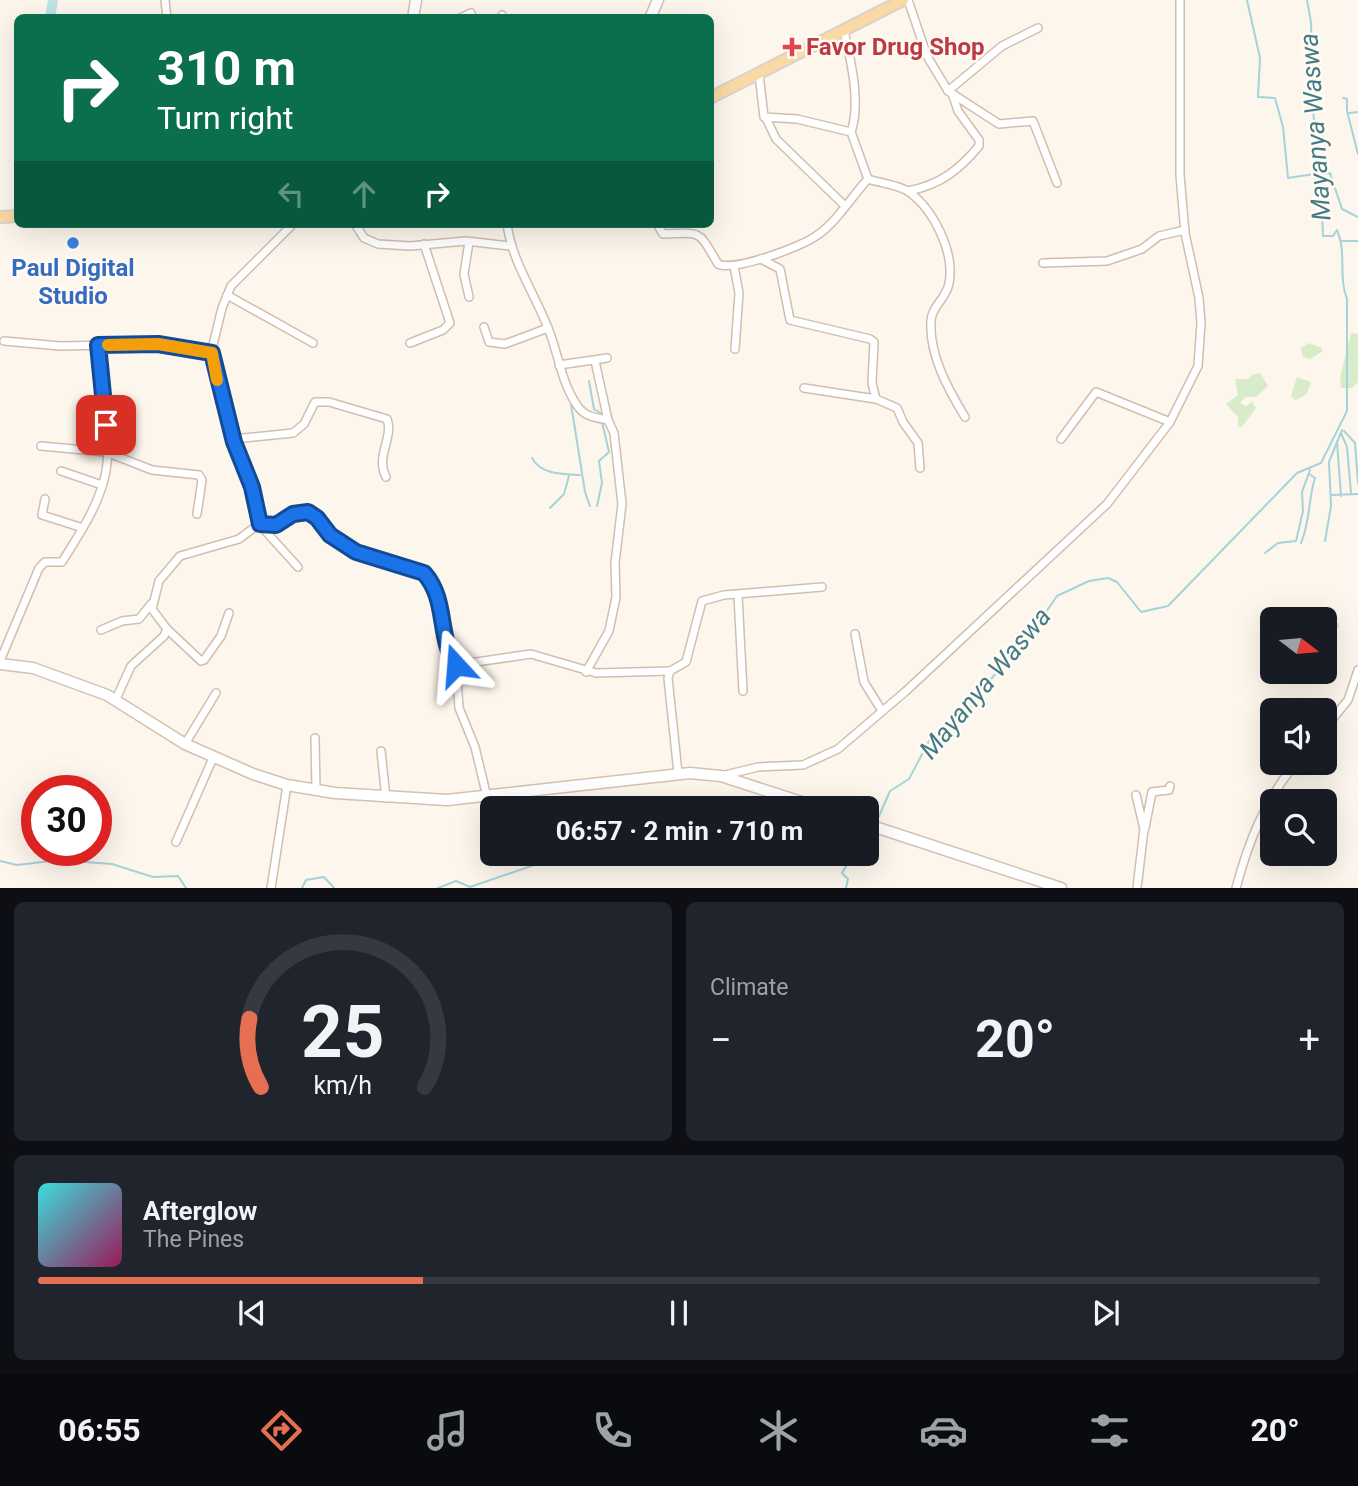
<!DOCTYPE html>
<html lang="en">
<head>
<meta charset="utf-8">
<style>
  :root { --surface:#171b24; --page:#20242c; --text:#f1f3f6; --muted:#9ea1a6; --line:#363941; --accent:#e76f51 }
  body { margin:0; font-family:Roboto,sans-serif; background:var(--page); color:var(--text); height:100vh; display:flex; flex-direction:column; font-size:26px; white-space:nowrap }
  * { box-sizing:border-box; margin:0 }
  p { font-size:23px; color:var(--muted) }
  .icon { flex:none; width:38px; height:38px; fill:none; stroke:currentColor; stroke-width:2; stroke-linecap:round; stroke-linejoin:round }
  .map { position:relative; height:888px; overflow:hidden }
  .drawer { display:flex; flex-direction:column; gap:14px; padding:14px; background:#0d0f14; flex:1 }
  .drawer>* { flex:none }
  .guide { position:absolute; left:14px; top:14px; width:700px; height:214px; border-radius:10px; box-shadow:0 7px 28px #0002; background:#0b6e4f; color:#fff; overflow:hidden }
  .needle { width:46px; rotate:106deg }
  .fabs { position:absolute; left:1260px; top:607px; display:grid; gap:14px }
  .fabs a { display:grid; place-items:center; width:77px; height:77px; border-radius:10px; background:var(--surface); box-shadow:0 7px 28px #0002; font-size:35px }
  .speed { position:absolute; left:21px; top:775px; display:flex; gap:14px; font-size:35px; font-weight:700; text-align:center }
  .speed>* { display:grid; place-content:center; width:91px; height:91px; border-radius:50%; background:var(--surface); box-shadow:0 7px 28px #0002; line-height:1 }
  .speed .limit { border:10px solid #d22; background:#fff; color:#111 }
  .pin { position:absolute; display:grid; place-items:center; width:60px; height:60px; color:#fff; margin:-30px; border-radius:14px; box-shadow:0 4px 10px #0006 }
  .me { position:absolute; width:77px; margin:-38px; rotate:341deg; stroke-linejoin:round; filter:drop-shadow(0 0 5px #0008) }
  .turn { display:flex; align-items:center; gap:24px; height:147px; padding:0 28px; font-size:32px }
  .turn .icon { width:91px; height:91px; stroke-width:2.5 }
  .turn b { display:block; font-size:49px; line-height:60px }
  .lanes { display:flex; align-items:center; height:66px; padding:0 28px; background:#0003; justify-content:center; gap:35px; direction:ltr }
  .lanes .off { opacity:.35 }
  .big { font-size:52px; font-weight:700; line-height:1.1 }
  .drawer .tile { flex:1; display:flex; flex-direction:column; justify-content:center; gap:10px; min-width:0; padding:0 24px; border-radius:10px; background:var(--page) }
  .drawer .dial { align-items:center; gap:0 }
  .dial svg { height:182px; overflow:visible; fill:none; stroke:var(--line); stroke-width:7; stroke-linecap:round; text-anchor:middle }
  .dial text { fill:var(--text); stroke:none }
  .song { display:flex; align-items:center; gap:21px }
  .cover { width:84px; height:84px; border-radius:10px; background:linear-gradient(135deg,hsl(180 70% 55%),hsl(330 70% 35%)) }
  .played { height:7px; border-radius:4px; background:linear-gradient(90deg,var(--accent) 30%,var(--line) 30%) }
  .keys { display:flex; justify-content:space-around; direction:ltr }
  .heat { display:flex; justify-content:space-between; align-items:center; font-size:38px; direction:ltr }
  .drawer .tiles { flex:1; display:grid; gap:14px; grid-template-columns:1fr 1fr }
  .tile:last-child { grid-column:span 2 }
  .trip { position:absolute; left:480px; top:796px; width:399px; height:70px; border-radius:10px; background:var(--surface); box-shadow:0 7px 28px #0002; font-weight:700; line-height:70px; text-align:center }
  .menu { display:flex; height:112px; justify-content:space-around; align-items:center; background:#090b0e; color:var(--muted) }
  .menu .icon { width:49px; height:49px }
  .menu .active { color:var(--accent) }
  .menu b { font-size:32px; color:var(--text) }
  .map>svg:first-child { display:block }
  .green { fill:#d8ecc9 }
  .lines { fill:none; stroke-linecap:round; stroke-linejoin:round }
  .stream { stroke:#a5d3da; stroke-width:2 }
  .river { stroke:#bfe3e8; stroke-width:10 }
  .street-casing { stroke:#d1beb0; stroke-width:10 }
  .secondary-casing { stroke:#d6c0b0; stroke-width:13 }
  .primary-casing { stroke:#dad1cd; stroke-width:14 }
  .street { stroke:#fff; stroke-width:7 }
  .secondary { stroke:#fff; stroke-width:10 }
  .primary { stroke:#fbd9a5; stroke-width:10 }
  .route-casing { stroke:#114b97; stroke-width:18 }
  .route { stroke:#1a73e8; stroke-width:12 }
  .slow { stroke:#f59e0b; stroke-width:12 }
  .health-dot { fill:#e0444e; stroke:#fffaf3; stroke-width:2.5 }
  .shop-dot { fill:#3f7fe0; stroke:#fffaf3; stroke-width:2.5 }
  .labels { text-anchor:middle; stroke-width:5; stroke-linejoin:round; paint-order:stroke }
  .health-label { font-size:24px; font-weight:bold; fill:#be3a42; stroke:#fffaf3; text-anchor:start }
  .shop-label { font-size:24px; font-weight:bold; fill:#366cbe; stroke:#fffaf3 }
  .water-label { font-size:26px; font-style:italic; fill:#437c86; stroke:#fffaf3 }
</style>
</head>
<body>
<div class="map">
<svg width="1358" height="888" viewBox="0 0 1358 888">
  <rect width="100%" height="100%" fill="#fdf6ec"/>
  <g class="green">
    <path d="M1351,333l7,1v48l-6,6h-11l-1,-10z"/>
    <path d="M1309,343l13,5v4l-12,7 -7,-2 -2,-9z"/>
    <path d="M1260,373l8,13 -12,11h-11l-5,6 6,3 6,-4 4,6 -14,19h-4v-10l-12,-13 12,-9 -3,-16h13l4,-4z"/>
    <path d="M1297,377l14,5 -5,13 -11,5 -4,-4z"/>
    <path d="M1327,617l7,1 6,8 -14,13 -2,-20z"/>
  </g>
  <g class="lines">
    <g class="stream">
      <path d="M1247,0l13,58 -2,39 17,1 8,29 5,51 26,-4"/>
      <path d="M1343,98l4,1v12l11,43"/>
      <path d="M1349,113l9,-1"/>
      <path d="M1315,175l15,-2 12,36 16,8"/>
      <path d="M1342,241h16"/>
      <path d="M589,381l5,28 8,5"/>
      <path d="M571,404l14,88 5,14"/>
      <path d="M1344,431l11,12 3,40"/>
      <path d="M1341,433l6,14 4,46"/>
      <path d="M1337,442l4,54"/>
      <path d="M532,458c9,17 31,16 48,17"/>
      <path d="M1332,495l26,-1"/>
      <path d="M597,506l5,-23 -3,-22 10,-9 -7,-30"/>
      <path d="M550,508l14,-14 5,-18"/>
      <path d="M1325,541l6,-35 -2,-44 13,-32"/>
      <path d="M1301,543c9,-20 7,-43 14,-65l-6,-4"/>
      <path d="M1265,553l13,-10 18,-2 7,-30 -1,-19 8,-22"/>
      <path d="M876,823l14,-32 19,-12 21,-40 44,-35 5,-12 30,-33 4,-11 22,-20 22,-32 32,-15 19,-3 9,4 24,30 27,-6 129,-133 24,-10 26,-52v-112c-9,-22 0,-47 -10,-69l-4,6h-10l-1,-23 -6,-15 -5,-176 -4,-22"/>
      <path d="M866,837l5,-6"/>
      <path d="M0,861l17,4 42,-5 53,4 41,13 25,-1 8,12"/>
      <path d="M302,888l4,-8 18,-3 10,11"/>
      <path d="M438,888l18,-7 14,6 67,-23 37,-2 17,-7 15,2 4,-3"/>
      <path d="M846,888l2,-9 -6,-6 11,-19"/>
    </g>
    <path class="river" d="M50,18l3,-18"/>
    <defs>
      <g id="street">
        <path d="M165,0l2,18"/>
        <path d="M908,0l19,56 21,35 51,33 34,-3 24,62"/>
        <path d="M460,18l11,-5"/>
        <path d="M502,18v-3"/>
        <path d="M844,31c7,30 17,72 7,101"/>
        <path d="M759,74l5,43 33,2 54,13 17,47"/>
        <path d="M948,91l54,-45 36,-18"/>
        <path d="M766,118l10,21 68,66"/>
        <path d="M868,179c12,4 32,6 41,13 25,18 46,61 40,91 -2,15 -18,24 -18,38 -2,34 17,68 34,96"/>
        <path d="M908,191c32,-6 51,-21 71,-45v-6l-21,-29 -5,-15"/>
        <path d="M355,224l9,14 14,6 32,2 56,-5 44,5"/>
        <path d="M507,224c5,38 27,68 41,104 11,27 13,56 31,80 7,9 18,10 29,12l6,13 8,71 -7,59 1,34 -7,34 -23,41"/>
        <path d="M657,224l6,10c41,-2 35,-3 55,30 15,8 83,-17 98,-28 20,-13 36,-40 52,-57"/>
        <path d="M761,259l19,10 10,51 80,19 4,3 -2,41 4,16 21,9 6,14 15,21 2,25"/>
        <path d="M1043,263l64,-2 35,-12 17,-13 26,-6"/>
        <path d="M734,266l5,27 -4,56"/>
        <path d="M227,295l86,48"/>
        <path d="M469,297l-5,-23 5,-32"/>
        <path d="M484,327l5,15 16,2 43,-16"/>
        <path d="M4,341l56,5 98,-2 53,9 23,89 18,45 7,37 39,43"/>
        <path d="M410,343l33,-13 7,-7 -26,-79"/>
        <path d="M211,353l11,-45 9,-22 62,-62"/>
        <path d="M595,361l13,59"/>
        <path d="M559,365l48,-7"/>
        <path d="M804,388l72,11"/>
        <path d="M233,439l60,-6 11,-9 11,-22h14l58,17c7,18 -12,38 -1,58"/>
        <path d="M1061,439l35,-47 74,30"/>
        <path d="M41,446l65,6 46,18 47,5 3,5 -5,34"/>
        <path d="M61,471l41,14"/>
        <path d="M45,499l-3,16 41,13"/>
        <path d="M738,595l5,96"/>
        <path d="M167,629l34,32 3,-1 17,-24 8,-23"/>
        <path d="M101,630l21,-9 17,-2 12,-15"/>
        <path d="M855,634l9,48 18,29"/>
        <path d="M0,661l39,-93 6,-6h17c16,-26 34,-52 42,-82 10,-36 -1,-97 -6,-135"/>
        <path d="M456,665l75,-11 65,19 74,-2"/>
        <path d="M116,699l15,-33 33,-30 3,-7 -15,-20 7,-28 21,-25 59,-17 20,-15 17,1 26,-14 11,3 17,21 26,17 43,14 18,3 11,8 12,24 6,47 10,17 3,43 16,39 12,50"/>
        <path d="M1325,728l23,-28 10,-30"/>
        <path d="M315,738l1,52"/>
        <path d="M185,744l31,-51"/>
        <path d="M381,751l5,47"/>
        <path d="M678,773l-10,-95 2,-7 16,-9 16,-61 22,-6 98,-8"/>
        <path d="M721,776l37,-9 45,-2 35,-16 68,-58 201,-187 63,-82 28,-56 3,-43 -2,-25 -14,-65 -5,-58v-175"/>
        <path d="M1136,795l8,34 -7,59"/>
        <path d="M1145,828l7,-36 17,-2 1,-4"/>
        <path d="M176,842l37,-84"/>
        <path d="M271,888l16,-103"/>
        <path d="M1236,888c13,-48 29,-88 60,-125"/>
      </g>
      <g id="secondary">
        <path d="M413,18l3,-18"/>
        <path d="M650,18l8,-18"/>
        <path d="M0,664l33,4 74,27 78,49 68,30 34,11 48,8 112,7 243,-27 31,3 99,32"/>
        <path d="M866,824l195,64"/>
      </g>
      <g id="primary">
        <path d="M710,98l193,-98"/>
        <path d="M0,217l18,-1"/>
      </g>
    </defs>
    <use href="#street" class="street-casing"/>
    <use href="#secondary" class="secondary-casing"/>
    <use href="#primary" class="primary-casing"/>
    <use href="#street" class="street"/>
    <use href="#secondary" class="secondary"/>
    <use href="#primary" class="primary"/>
  </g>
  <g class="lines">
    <defs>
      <path id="route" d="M106,425l-8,-80 60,-1 54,9 22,89 18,45 8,37 16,1 17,-11 15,-2 9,6 13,17 26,17 68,21c24,27 13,63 32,92"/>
    </defs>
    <use href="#route" class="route-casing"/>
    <use href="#route" class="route"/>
    <path class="slow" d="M108,345l50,-1 54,9 5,27"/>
  </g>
  <path class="health-dot" d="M788.5 36.5h7v7h7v7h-7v7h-7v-7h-7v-7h7z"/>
  <circle class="shop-dot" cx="73" cy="243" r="7"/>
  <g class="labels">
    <g class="health-label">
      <text x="806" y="55">Favor Drug Shop</text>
    </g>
    <g class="shop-label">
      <text x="73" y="276">Paul Digital<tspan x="73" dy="28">Studio</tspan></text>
    </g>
    <g class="water-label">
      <text transform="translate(1315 127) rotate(-94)" y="9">Mayanya Waswa</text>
      <text transform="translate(985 683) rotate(-50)" y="9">Mayanya Waswa</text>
    </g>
  </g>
</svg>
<div class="fabs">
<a><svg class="needle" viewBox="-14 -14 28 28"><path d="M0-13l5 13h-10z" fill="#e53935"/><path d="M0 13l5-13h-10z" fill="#9ea1a6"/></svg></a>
<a><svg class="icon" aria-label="sound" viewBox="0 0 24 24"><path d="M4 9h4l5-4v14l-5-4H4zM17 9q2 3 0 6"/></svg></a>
<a><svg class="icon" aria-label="search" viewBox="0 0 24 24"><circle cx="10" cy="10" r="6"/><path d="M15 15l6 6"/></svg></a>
</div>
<div class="speed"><div class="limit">30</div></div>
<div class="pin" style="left:106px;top:425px;background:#d93025"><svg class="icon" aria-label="arrive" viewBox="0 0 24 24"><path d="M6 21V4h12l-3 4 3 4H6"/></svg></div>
<svg class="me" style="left:456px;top:665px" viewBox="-20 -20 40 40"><path d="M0-17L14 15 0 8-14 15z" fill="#1a73e8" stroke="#fff" stroke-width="4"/></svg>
<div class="trip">06:57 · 2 min · 710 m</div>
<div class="guide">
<div class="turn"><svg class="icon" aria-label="right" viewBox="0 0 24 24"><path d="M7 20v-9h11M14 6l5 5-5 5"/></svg><div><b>310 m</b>Turn right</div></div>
<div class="lanes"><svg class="icon off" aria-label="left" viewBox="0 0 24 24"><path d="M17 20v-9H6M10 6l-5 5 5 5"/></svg><svg class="icon off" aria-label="ahead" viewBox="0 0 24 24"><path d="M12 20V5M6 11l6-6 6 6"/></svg><svg class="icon" aria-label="right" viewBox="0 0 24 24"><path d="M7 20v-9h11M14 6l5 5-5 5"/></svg></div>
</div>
</div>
<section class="drawer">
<div class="tiles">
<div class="tile dial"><svg viewBox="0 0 100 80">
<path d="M14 69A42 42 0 1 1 86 69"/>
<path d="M14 69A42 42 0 0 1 9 39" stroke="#e76f51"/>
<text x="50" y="56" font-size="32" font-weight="700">25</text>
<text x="50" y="72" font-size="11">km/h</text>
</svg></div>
<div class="tile"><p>Climate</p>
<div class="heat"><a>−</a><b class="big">20°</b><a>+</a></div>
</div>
<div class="tile">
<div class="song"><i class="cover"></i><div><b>Afterglow</b><p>The Pines</p></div></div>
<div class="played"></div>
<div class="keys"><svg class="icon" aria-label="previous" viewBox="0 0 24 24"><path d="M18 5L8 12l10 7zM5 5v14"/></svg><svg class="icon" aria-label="pause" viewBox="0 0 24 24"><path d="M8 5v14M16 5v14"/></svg><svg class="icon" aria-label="next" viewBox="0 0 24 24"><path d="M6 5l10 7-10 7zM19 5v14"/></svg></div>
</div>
</div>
</section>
<nav class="menu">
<b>06:55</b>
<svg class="icon active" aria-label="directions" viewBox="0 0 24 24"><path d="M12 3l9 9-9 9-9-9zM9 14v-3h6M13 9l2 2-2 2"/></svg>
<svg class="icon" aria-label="music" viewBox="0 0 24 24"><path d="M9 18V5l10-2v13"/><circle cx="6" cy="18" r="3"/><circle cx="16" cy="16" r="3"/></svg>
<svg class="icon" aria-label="phone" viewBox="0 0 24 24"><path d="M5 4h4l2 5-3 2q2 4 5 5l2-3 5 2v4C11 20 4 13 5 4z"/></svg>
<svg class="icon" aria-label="climate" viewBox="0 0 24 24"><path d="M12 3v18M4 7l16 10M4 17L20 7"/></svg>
<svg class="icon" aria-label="car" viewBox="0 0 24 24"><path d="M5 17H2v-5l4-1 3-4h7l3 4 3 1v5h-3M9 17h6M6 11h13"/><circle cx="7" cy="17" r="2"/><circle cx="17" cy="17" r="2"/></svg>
<svg class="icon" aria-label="filters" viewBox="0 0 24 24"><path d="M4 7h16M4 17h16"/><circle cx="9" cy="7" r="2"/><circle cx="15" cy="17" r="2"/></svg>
<b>20°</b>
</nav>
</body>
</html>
